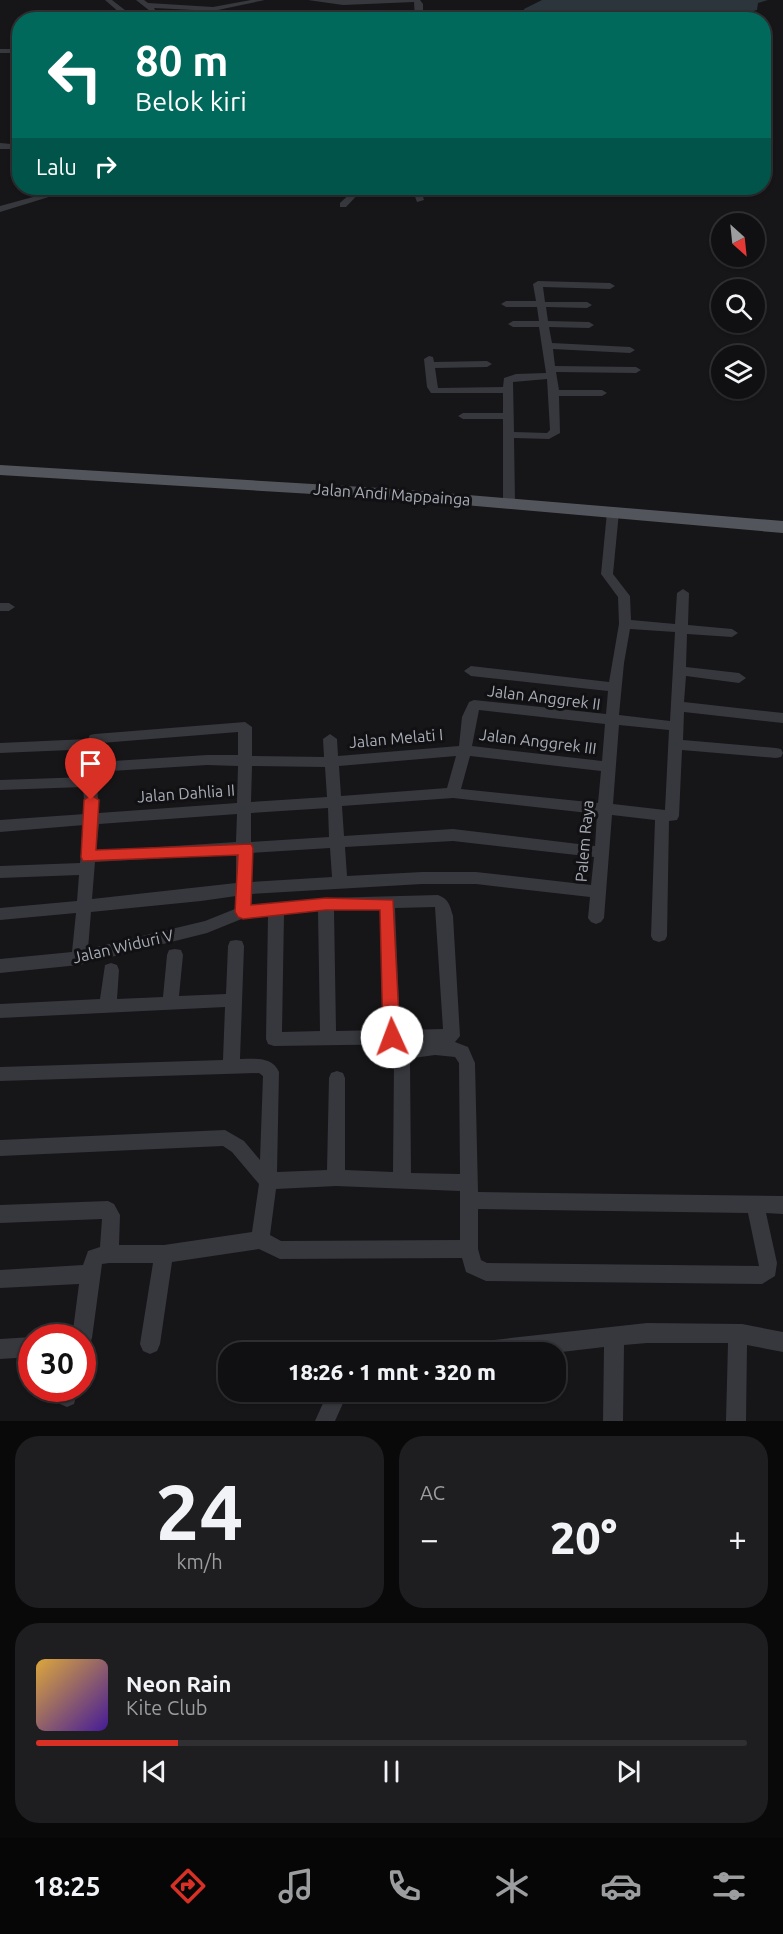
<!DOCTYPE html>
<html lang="id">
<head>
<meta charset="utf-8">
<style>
  :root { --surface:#101012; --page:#1e1e20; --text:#f1f3f6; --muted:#9c9d9f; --line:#303032; --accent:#d93025 }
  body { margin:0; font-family:Ubuntu,sans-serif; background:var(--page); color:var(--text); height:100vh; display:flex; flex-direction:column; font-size:22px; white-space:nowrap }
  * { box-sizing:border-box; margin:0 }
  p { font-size:20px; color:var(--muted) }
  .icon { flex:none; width:33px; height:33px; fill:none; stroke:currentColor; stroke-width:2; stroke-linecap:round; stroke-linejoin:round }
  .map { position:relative; height:1421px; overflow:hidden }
  .side { display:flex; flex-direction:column; gap:15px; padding:15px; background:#09090a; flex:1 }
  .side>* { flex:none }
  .hud { position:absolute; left:12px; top:12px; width:759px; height:183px; border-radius:24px; box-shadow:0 2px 4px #0004,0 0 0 2px var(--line); background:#00695c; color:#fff; overflow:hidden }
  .needle { width:39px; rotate:153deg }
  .fabs { position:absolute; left:711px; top:213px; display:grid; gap:12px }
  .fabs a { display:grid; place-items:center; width:54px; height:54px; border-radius:50%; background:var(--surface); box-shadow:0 2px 4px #0004,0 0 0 2px var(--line); font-size:30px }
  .speed { position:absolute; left:18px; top:1324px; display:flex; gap:12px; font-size:30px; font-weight:700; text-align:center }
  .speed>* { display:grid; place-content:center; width:78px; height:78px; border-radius:50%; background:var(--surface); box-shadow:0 2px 4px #0004,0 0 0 2px var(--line); line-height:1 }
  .speed .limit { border:9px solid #d22; background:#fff; color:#111 }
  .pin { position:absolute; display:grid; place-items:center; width:51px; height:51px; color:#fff; margin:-62px -26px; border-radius:50% 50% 50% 0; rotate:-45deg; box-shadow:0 0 6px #0007 }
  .pin .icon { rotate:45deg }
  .me { position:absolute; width:66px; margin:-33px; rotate:358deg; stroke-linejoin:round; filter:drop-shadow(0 0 4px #0008) }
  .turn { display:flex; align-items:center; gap:21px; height:126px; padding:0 24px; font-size:27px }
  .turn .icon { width:78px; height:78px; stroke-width:2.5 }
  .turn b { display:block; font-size:42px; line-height:51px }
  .then { display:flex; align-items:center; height:57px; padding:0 24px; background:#0003; gap:12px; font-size:22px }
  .big { font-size:45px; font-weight:800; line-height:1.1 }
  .side .card { flex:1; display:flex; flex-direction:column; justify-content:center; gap:9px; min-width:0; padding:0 21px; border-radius:24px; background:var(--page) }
  .side .dial { align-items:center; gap:0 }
  .dial b { font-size:78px; line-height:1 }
  .song { display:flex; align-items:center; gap:18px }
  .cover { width:72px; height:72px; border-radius:9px; background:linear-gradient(135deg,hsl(40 70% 55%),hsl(260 70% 35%)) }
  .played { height:6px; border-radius:3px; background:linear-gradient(90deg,var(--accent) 20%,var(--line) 20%) }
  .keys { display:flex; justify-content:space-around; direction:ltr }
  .heat { display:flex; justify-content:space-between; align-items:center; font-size:33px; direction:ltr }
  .side .tiles { flex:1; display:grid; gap:15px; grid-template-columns:1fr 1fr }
  .card:last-child { grid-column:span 2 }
  .trip { position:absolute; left:218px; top:1342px; width:348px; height:60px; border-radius:24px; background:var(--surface); box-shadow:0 2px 4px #0004,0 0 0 2px var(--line); font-weight:800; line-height:60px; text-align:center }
  .tabs { display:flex; height:96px; justify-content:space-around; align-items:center; background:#060607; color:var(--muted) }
  .tabs .icon { width:42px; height:42px }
  .tabs .active { color:var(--accent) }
  .tabs b { font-size:27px; color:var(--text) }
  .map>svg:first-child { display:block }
  .water { fill:#2c353c }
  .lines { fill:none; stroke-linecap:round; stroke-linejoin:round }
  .street { fill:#37383d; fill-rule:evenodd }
  .primary { fill:#53555c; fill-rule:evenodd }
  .route { fill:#d93025; stroke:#8d1f18; stroke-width:1.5 }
  .labels { text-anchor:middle; stroke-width:6; stroke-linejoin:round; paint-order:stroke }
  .street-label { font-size:16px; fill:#a8adb8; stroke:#111113 }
</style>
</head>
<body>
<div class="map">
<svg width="783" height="1421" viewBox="0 0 783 1421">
  <rect width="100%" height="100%" fill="#161618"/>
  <path class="water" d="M542,0h226l-10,3 -1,7 -7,2 5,6 -9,1h-223l1,-10z"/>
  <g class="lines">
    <g class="street">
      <path d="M105,0h7l18,14 -26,6h-21l37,-7z"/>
      <path d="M136,0h8l4,3 65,4 38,-7h14l-52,11 -59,-3 7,12h-7l-4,-9z"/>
      <path d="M308,0h112l3,4v16h-8l-1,-18 -71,3z"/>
      <path d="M364,13h6l1,7h-7z"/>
      <rect x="0" y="49" width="20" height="4"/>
      <path d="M20,129v20h-20v-6l11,1 5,-13z"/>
      <path d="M66,188h12l-78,24v-6z"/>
      <path d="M356,188h8l-18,19h-6v-4z"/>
      <path d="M401,188h11l9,2 3,10 -7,2 -3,-8z"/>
      <path d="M538,281l72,2 5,3 -5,3 -67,-2 2,15h42l5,3 -5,3 -41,-1 2,14 41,1 5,3 -5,3 -40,-1 3,16 78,4 5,3 -5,3 -77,-4 2,17 81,1 5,3 -5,3 -80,-1 3,18h43l5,3 -5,3h-43l1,37 -11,6 -35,-1 1,65 -6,4 -6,-4v-84h-40l-5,-3 5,-3h40v-20h-72l-4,-6 -3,-28 5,-3 4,1 1,5 53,-1 5,3 -5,3 -52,1 3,20 65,-1 1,-9 12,-4 30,-1 -7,-46h-26l-5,-3 5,-3h26l-2,-14h-31l-5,-3 5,-3h30l-3,-17zM547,379l3,51 -3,3 -33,-1 -1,-50z"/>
      <path d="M613,508l6,4 -6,62 17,22 1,24 44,4 2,-31 6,-4 6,4 -1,32 44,4 6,4 -6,4 -45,-3 -1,33 53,6 7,5 -7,5 -53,-7 -2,26 99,11v10l-99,-11 -1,28 93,8 5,1 2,4 -2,4 -5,1 -94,-8 -3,66 -2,4 -8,1 -2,115 -2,4 -6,2 -6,-2 -2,-4 4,-116 -43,-5 -8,103 -3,4 -5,2 -5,-2 -3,-4 2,-21 -114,-13h-54l-171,10v11l75,-7 112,-3c11,4 12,11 15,21l7,120 -5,6 13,5 7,16 3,129 305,4v18l-17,-1 11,50 -2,13 -13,8 -276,-3 -20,-9 -4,-14 -182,1 -21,-10 -87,13 -12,82 -3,7 -7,3 -7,-3 -3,-7 13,-81h-44l-7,1 -10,74 -3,7 -7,2v-9h-10l7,-54 -79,4v-18l83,-5 5,-14 12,-4 2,-28 -102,4v-18l108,-4 6,3 6,11 -1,30h45l88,-13 7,-48 -27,-32 -9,-6 -223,10v-16l225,-10 19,11 16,19 3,-84 -4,-3 -259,8v-14l223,-7 2,-53 -225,11v-14l100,-5 5,-34 6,-2 6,2 2,5 -2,29 46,-2 4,-42 2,-5 6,-1 6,1 2,5 -4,41 47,-2 2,-48 2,-5 6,-1 6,1 2,5 -4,113c14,0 32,-3 39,13l-2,100 50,-2 2,-92 2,-5 6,-2 6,2 2,5v92l48,2 1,-110 8,-15 10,-3 -138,2 -6,-2 -2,-5 2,-123 -24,2 -37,15 -128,32 -79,8v-14l72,-7 4,-39 -76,7v-12l77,-7 2,-26 -79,3v-12l80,-3 4,-38 -84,7v-12l85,-6 -2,-27 -83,3v-10l87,-3 15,-14 11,-2 94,-6h31v-23l-137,11 -2,5 -5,1 -94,4v-10l88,-4 2,-4 5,-1 150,-12 7,5v29l72,1 -1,-18 7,-5 7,5 1,17 121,-10 3,-29 7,-15 5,-2 132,14 2,-23 -137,-15 -7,-5 7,-5 138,16 10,-58 -1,-27 -17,-23 6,-62zM630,629l45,3 -5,89 -51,-6 5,-52zM479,710l126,14 -3,37 -130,-15zM619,725l50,5 -4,80 -52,-6zM456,756l-9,32 -106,8 -2,-30zM470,756l131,15 -3,32 -137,-14zM207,765l31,1 -1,37 -138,10 -2,-29 14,-13zM252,766l73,1 2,30 -76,5zM453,798l144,16 -2,32 -142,-17 -109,7 -2,-30zM328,808l1,29 -78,5v-29zM237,814l-1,28 -140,9 3,-27zM453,841l141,16 -3,28 -115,-13h-54l-75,4 -2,-29zM330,848l2,29 -81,5v-29zM236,854v29l-144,16 3,-37zM236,896l-1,13 -30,12 -117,28 3,-37 110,-11zM435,907l8,122 -43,1 -5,-122zM380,909l4,121 -48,1 -2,-121zM318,911l2,120 -38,1 2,-118zM435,1055l20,2 4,6 1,111 -49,-1 -1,-110 3,-5zM336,1186l124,5v49l-179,1 -11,-6 6,-46zM478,1209l270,4 11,53 -272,-3 -6,-3 -3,-11z"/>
      <path d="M0,603h9l6,4 -6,4h-9z"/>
      <path d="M647,1323l95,1 41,8v20l-36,-7 -1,76h-20l2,-78h-81l-23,2 -1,76h-20l1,-74 -51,6h-97l3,-7 7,-3z"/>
      <path d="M32,1337v20l-32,2v-20z"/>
      <path d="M58,1389h20l-4,15 -7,3 -7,-3 -3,-7z"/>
      <path d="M328,1392h20l-13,29h-20z"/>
    </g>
    <path class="primary" d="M0,465l396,24 387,32v12l-387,-34 -396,-24z"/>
  </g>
  <path class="route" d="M91,795l8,5 -3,50 155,-6 2,4 -2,57 75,-7 67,2 7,137 -3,5 -5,3 -6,-3 -3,-5 -3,-127h-54l-83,9 -5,-2 -3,-5 3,-57 -155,6 -2,-4 3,-57z"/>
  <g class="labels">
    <g class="street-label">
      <text transform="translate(392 494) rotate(4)" y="6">Jalan Andi Mappainga</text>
      <text transform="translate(544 697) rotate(7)" y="6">Jalan Anggrek II</text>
      <text transform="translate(396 738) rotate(-5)" y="6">Jalan Melati I</text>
      <text transform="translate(538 741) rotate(7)" y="6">Jalan Anggrek III</text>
      <text transform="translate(186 793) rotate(-4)" y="6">Jalan Dahlia II</text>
      <text transform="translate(584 841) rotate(-85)" y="6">Palem Raya</text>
      <text transform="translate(123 946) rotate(-13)" y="6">Jalan Widuri V</text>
    </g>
  </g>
</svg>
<div class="fabs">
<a><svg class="needle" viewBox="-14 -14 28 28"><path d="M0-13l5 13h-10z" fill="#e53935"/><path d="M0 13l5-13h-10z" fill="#9c9d9f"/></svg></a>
<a><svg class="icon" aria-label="search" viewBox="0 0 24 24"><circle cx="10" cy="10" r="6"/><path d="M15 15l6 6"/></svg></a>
<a><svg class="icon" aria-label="layers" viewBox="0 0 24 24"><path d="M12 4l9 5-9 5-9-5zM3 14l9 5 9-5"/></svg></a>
</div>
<div class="speed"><div class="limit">30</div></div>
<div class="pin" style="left:91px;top:800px;background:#d93025"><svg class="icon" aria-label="arrive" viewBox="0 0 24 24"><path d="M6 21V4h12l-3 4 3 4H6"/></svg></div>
<svg class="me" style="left:392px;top:1037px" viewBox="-20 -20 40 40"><circle r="19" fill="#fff"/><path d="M0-13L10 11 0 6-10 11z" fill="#d93025"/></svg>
<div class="trip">18:26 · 1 mnt · 320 m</div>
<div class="hud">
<div class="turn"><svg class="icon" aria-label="left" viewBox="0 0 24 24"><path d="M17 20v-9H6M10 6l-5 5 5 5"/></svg><div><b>80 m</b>Belok kiri</div></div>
<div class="then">Lalu<svg class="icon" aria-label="right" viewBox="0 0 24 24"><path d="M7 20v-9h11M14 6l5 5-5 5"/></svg></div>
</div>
</div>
<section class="side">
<div class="tiles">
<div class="card dial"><b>24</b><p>km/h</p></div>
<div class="card"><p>AC</p>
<div class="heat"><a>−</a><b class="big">20°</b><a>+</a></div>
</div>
<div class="card">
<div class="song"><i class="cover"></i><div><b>Neon Rain</b><p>Kite Club</p></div></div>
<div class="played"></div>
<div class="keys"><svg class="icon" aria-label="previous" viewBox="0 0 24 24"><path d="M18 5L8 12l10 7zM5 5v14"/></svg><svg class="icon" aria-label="pause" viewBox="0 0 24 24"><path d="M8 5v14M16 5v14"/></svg><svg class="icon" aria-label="next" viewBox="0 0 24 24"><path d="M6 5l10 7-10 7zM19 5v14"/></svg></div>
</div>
</div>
</section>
<nav class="tabs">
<b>18:25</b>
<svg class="icon active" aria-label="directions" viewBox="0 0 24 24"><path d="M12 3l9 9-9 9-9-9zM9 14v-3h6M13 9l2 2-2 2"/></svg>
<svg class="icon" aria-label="music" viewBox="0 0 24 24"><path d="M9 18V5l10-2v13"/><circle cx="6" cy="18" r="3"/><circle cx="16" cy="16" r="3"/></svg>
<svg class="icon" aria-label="phone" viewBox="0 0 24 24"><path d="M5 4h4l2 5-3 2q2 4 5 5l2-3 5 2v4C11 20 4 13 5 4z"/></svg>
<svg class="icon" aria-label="climate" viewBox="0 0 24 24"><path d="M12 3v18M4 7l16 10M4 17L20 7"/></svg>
<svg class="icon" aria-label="car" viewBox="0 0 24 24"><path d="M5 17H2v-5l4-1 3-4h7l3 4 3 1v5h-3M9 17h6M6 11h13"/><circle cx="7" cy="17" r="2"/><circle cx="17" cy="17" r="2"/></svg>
<svg class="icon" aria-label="filters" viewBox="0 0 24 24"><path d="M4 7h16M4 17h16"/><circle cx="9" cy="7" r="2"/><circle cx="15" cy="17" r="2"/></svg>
</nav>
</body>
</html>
